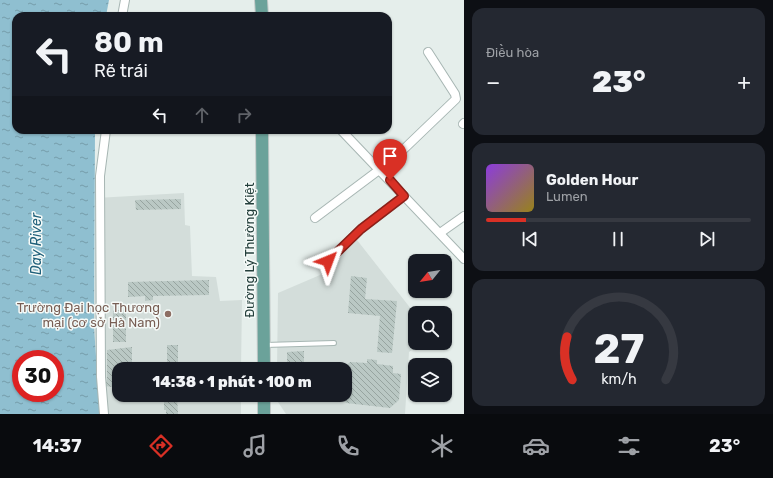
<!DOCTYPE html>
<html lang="vi">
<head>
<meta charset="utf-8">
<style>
  :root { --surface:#171b24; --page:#242831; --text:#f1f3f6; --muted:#9ea1a6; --line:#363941; --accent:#d93025 }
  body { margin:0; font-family:Rubik,sans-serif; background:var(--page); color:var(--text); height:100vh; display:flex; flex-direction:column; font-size:15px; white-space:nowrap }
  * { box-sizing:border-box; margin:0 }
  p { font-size:13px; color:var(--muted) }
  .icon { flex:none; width:22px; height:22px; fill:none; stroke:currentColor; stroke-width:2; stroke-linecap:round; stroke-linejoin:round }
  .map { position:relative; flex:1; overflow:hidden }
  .panel { display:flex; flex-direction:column; gap:8px; padding:8px; background:#0d0f14; width:309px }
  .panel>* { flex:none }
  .hud { position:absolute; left:12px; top:12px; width:380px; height:122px; border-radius:12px; box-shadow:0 1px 3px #0004; background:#171b24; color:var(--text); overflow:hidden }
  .needle { width:26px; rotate:240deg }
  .fabs { position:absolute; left:408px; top:254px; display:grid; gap:8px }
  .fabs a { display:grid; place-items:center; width:44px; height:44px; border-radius:8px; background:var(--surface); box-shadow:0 1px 3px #0004; font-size:20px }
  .speed { position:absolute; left:12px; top:350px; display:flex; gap:8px; font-size:20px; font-weight:700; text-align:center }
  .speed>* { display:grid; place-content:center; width:52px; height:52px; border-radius:50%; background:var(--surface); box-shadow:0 1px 3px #0004; line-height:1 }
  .speed .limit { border:6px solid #d22; background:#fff; color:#111 }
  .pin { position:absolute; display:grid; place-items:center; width:34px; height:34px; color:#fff; margin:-41px -17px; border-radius:50% 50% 50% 0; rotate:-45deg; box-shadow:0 0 4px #0007 }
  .pin .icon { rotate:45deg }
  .me { position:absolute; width:44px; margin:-22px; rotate:44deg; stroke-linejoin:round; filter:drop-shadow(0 0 3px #0008) }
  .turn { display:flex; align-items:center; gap:14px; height:84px; padding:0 16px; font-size:18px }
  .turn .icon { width:52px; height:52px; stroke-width:2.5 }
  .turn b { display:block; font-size:28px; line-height:34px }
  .lanes { display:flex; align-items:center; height:38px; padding:0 16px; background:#0003; justify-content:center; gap:20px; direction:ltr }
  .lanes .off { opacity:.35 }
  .big { font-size:30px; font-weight:800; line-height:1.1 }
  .panel .card { flex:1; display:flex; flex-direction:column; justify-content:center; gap:6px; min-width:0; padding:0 14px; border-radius:12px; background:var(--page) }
  .panel .dial { align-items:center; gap:0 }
  .dial svg { height:104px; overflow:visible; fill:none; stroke:var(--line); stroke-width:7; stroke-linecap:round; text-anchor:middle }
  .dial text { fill:var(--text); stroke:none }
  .song { display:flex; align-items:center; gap:12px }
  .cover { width:48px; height:48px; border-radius:6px; background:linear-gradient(135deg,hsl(270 70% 55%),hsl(50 70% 35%)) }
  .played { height:4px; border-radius:2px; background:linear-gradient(90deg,var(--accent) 15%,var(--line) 15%) }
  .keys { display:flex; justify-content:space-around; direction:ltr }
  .heat { display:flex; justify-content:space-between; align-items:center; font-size:22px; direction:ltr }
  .trip { position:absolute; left:112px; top:362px; width:240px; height:40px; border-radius:12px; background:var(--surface); box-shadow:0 1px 3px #0004; font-weight:800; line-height:40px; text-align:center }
  .tab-bar { display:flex; height:64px; justify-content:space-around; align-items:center; background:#090b0e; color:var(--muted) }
  .tab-bar .icon { width:28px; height:28px }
  .tab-bar .selected { color:var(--accent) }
  .tab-bar b { font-size:18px; color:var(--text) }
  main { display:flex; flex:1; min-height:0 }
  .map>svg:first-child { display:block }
  .built { fill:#d3ddda }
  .water { fill:url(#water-ripples); fill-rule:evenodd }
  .building { fill:url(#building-back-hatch) }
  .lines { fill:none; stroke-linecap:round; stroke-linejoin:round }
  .service-casing { stroke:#a7b6b3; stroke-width:6 }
  .minor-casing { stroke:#a7b6b3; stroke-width:10 }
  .primary-casing { stroke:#c2c9c8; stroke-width:14 }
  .service { stroke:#fff; stroke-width:4 }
  .minor { stroke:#fff; stroke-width:8 }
  .primary { stroke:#6ba29a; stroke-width:12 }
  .route-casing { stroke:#8d1f18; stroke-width:10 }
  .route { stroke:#d93025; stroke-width:7 }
  .education-dot { fill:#8d6e63; stroke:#f5faf8; stroke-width:1.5 }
  .labels { text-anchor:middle; stroke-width:3; stroke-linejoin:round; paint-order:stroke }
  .street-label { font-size:13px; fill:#243f3b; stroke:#f5faf8 }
  .education-label { font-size:13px; fill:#785e54; stroke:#f5faf8; text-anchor:end }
  .water-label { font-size:14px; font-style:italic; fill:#1f607a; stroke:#f5faf8 }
</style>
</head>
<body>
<main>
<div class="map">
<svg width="464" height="414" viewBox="0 0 464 414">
  <defs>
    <pattern id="water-ripples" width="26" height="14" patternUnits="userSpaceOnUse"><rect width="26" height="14" fill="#8fbfd0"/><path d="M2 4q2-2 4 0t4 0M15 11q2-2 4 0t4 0" fill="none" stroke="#759daa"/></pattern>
    <pattern id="building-back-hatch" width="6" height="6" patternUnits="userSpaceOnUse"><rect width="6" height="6" fill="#bac8c4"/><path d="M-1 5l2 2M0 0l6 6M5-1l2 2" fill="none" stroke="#97a4a0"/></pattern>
  </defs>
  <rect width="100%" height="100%" fill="#e5eeeb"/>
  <g class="built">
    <path d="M184,193l1,32 5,1 2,50 24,1 4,24 22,-1 -1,69h-122v26h122v19h-141l-6,-87 2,-129z"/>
    <path d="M357,240l58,74v29h7l-13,9 -4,62h-119l-10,-15v-4h69v-26h-68l1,-76 42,-18z"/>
  </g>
  <path class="water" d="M0,0h109l-3,16h-90v114h79l-1,197 6,87h-100zM21,359h34v34h-34z"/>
  <g class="building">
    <path d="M181,199v10l-45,1 -1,-10z"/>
    <path d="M351,276l16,2 -2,21 32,2 -5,52 -15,-1 3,-36 -32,-3z"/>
    <path d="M209,280v15l-56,1v4l-8,1v-5l-17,1v-15z"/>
    <rect x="113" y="310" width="13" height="32"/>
    <path d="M167,345h11v19h31v5h-42z"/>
    <path d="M132,347v22h-13v19l-14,-2 2,-7v-29z"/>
    <path d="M304,351v18h-17v-17z"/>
    <path d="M367,359l10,1v4l16,2v7l8,1 -2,26 -9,8 -44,-5 -6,-8h5v-26h-3l8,-7 17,1z"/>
    <path d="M164,395h13l1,19h-12v-4h-2z"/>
    <path d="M291,395h36v5l-24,1v-2h-8z"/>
  </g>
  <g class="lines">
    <defs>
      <path id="service" d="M265,345l69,-2"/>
      <g id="minor">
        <path d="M122,16l3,-16"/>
        <path d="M463,124l1,-1"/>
        <path d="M341,130l123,129"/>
        <path d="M381,171l75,-72 -1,-5 -27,-42"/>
        <path d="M315,218l64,-48"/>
        <path d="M440,233l24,-17"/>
        <path d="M328,261l33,-32 43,-33"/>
        <path d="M104,414l-3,-37 -1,-201 6,-46"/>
      </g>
      <g id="primary">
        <path d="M261,0l1,16"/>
        <path d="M262,130l2,239"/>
        <path d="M264,395v19"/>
      </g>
    </defs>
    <use href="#service" class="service-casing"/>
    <use href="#minor" class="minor-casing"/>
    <use href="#primary" class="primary-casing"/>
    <use href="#service" class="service"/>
    <use href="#minor" class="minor"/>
    <use href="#primary" class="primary"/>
  </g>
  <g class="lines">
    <defs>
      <path id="route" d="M328,261l33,-32 43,-33 -14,-16"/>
    </defs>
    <use href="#route" class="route-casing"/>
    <use href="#route" class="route"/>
  </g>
  <circle class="education-dot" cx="168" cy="314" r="4"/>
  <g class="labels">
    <g class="street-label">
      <text transform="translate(249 250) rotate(-90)" y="5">Đường Lý Thường Kiệt</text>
    </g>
    <g class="education-label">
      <text x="160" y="312">Trường Đại học Thương<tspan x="160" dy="15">mại (cơ sở Hà Nam)</tspan></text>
    </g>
    <g class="water-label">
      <text transform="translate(36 244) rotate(-90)" y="5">Day River</text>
    </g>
  </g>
</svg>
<div class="fabs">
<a><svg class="needle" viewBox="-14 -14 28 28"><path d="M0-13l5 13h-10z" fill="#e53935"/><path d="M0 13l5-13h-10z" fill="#9ea1a6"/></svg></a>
<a><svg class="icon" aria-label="search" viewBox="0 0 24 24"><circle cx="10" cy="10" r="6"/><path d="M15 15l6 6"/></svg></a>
<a><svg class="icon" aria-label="layers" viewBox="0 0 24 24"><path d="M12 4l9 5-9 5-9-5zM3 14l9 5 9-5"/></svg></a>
</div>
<div class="speed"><div class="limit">30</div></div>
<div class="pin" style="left:390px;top:180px;background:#d93025"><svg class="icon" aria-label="arrive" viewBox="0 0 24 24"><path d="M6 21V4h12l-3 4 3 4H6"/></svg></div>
<svg class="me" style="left:328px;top:261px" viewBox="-20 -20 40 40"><path d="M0-17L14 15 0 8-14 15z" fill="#d93025" stroke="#fff" stroke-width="4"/></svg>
<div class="trip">14:38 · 1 phút · 100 m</div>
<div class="hud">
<div class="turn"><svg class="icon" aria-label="left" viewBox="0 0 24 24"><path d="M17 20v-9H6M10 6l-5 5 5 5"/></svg><div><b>80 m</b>Rẽ trái</div></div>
<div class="lanes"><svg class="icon" aria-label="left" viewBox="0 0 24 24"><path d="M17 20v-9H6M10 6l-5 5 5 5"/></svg><svg class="icon off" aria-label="ahead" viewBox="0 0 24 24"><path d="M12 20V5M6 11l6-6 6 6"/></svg><svg class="icon off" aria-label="right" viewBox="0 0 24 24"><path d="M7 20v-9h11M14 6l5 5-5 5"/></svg></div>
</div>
</div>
<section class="panel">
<div class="card"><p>Điều hòa</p>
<div class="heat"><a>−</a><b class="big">23°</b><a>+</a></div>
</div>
<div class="card">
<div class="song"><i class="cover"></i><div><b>Golden Hour</b><p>Lumen</p></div></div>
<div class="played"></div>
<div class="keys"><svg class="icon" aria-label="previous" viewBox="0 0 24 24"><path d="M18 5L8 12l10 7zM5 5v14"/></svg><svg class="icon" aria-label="pause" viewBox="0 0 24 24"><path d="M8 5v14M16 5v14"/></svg><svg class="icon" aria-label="next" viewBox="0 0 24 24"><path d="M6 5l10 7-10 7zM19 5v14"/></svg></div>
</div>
<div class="card dial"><svg viewBox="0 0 100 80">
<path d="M14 69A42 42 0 1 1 86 69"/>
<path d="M14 69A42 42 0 0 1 10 36" stroke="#d93025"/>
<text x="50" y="56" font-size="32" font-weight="700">27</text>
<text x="50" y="72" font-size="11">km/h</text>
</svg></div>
</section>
</main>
<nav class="tab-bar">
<b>14:37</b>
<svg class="icon selected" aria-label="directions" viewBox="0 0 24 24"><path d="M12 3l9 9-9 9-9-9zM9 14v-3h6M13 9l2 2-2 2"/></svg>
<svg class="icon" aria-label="music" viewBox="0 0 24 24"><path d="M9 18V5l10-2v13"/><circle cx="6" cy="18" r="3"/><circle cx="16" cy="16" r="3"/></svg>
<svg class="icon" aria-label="phone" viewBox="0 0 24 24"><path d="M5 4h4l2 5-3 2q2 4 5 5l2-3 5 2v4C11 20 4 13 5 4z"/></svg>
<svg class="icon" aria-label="climate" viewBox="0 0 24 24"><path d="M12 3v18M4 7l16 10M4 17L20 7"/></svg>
<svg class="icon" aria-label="car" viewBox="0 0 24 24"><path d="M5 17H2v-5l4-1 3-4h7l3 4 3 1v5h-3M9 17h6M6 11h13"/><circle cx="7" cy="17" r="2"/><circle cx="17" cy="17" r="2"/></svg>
<svg class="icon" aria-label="filters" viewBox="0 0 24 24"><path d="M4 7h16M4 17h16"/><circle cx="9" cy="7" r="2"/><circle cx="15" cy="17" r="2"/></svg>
<b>23°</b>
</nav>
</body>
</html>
